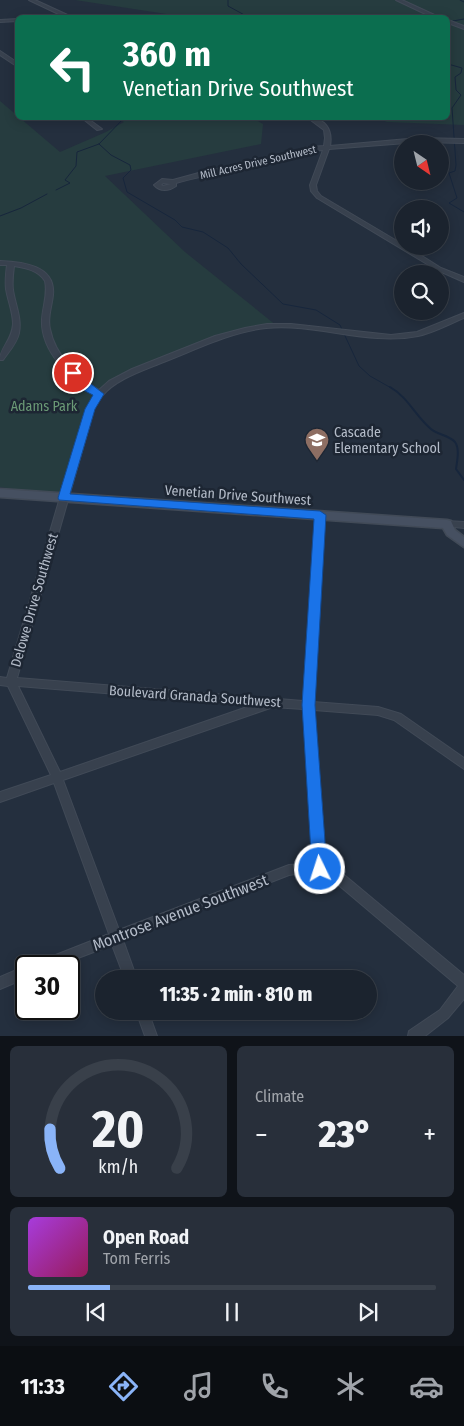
<!DOCTYPE html>
<html lang="en">
<head>
<meta charset="utf-8">
<style>
  :root { --surface:#1b232e; --page:#282f3a; --text:#f1f3f6; --muted:#a0a4aa; --line:#39404a; --accent:#8ab4f8 }
  body { margin:0; font-family:"Fira Sans Condensed",sans-serif; background:var(--page); color:var(--text); height:100vh; display:flex; flex-direction:column; font-size:19px; white-space:nowrap }
  * { box-sizing:border-box; margin:0 }
  p { font-size:16px; color:var(--muted) }
  .icon { flex:none; width:28px; height:28px; fill:none; stroke:currentColor; stroke-width:2; stroke-linecap:round; stroke-linejoin:round }
  .map { position:relative; height:1036px; overflow:hidden }
  .panel { display:flex; flex-direction:column; gap:10px; padding:10px; background:#0f1319; flex:1 }
  .panel>* { flex:none }
  .banner { position:absolute; left:15px; top:15px; width:435px; height:105px; border-radius:8px; box-shadow:0 2px 12px #0003,0 0 0 1px var(--line); background:#0b6e4f; color:#fff; overflow:hidden }
  .needle { width:32px; rotate:145deg }
  .tools { position:absolute; left:394px; top:135px; display:grid; gap:10px }
  .tools a { display:grid; place-items:center; width:55px; height:55px; border-radius:50%; background:var(--surface); box-shadow:0 2px 12px #0003,0 0 0 1px var(--line); font-size:25px }
  .speed { position:absolute; left:15px; top:955px; display:flex; gap:10px; font-size:25px; font-weight:700; text-align:center }
  .speed>* { display:grid; place-content:center; width:65px; height:65px; border-radius:50%; background:var(--surface); box-shadow:0 2px 12px #0003,0 0 0 1px var(--line); line-height:1 }
  .speed .limit { border:2px solid #111; border-radius:8px; background:#fff; color:#111 }
  .pin { position:absolute; display:grid; place-items:center; width:42px; height:42px; color:#fff; margin:-21px; border:2px solid #fff; border-radius:50%; box-shadow:0 1px 5px #0007 }
  .me { position:absolute; width:55px; margin:-28px; rotate:356deg; stroke-linejoin:round; filter:drop-shadow(0 0 4px #0008) }
  .turn { display:flex; align-items:center; gap:18px; height:105px; padding:0 25px; font-size:22px }
  .turn .icon { width:65px; height:65px; stroke-width:2.5 }
  .turn b { display:block; font-size:35px; line-height:42px }
  .big { font-size:38px; font-weight:800; line-height:1.1 }
  .panel .card { flex:1; display:flex; flex-direction:column; justify-content:center; gap:8px; min-width:0; padding:0 18px; border-radius:8px; background:var(--page) }
  .panel .dial { align-items:center; gap:0 }
  .dial svg { height:130px; overflow:visible; fill:none; stroke:var(--line); stroke-width:7; stroke-linecap:round; text-anchor:middle }
  .dial text { fill:var(--text); stroke:none }
  .song { display:flex; align-items:center; gap:15px }
  .cover { width:60px; height:60px; border-radius:8px; background:linear-gradient(135deg,hsl(280 70% 55%),hsl(330 70% 35%)) }
  .played { height:5px; border-radius:2px; background:linear-gradient(90deg,var(--accent) 20%,var(--line) 20%) }
  .keys { display:flex; justify-content:space-around; direction:ltr }
  .heat { display:flex; justify-content:space-between; align-items:center; font-size:28px; direction:ltr }
  .panel .tiles { flex:1; display:grid; gap:10px; grid-template-columns:1fr 1fr }
  .card:last-child { grid-column:span 2 }
  .trip { position:absolute; left:95px; top:970px; width:282px; height:50px; border-radius:25px; background:var(--surface); box-shadow:0 2px 12px #0003,0 0 0 1px var(--line); font-weight:800; line-height:50px; text-align:center }
  .menu { display:flex; height:80px; justify-content:space-around; align-items:center; background:#0b0e12; color:var(--muted) }
  .menu .icon { width:35px; height:35px }
  .menu .current { color:var(--accent) }
  .menu b { font-size:22px; color:var(--text) }
  .map>svg:first-child { display:block }
  .green { fill:#263c3f }
  .lines { fill:none; stroke-linecap:round; stroke-linejoin:round }
  .stream-far1 { stroke:#17263c; stroke-width:1 }
  .stream { stroke:#17263c; stroke-width:2 }
  .street-casing { stroke:#414a57; stroke-width:2 }
  .secondary-casing { stroke:#414a57; stroke-width:3 }
  .street { fill:#38414e; fill-rule:evenodd }
  .secondary { fill:#465061; fill-rule:evenodd }
  .route { fill:#1a73e8; stroke:#114b97 }
  .labels { text-anchor:middle; stroke-width:5; stroke-linejoin:round; paint-order:stroke }
  .far-street-label { font-size:11px; fill:#b4bcc9; stroke:#1d2633 }
  .park-label { font-size:14px; fill:#6b9a76; stroke:#1d2633 }
  .poi-label { font-size:14px; fill:#b4bcc9; stroke:#1d2633; text-anchor:start }
  .street-label { font-size:14px; fill:#b4bcc9; stroke:#1d2633 }
  .near-street-label { font-size:16px; fill:#b4bcc9; stroke:#1d2633 }
</style>
</head>
<body>
<div class="map">
<svg width="464" height="1036" viewBox="0 0 464 1036">
  <rect width="100%" height="100%" fill="#242f3e"/>
  <g class="green">
    <path d="M75,0h389v125l-77,-3 -11,-4h72v-100h-269l-6,-3z"/>
    <path d="M0,101l60,51 46,-20 18,-10 -6,-4h134l11,6 -2,20 -156,32 80,76 92,74 -28,1 -28,9 -106,46 -20,13 -35,101 -60,-9z"/>
  </g>
  <g class="lines">
    <g class="stream-far1">
      <path d="M228,0v6l22,12"/>
      <path d="M460,0l4,2"/>
      <path d="M453,21l11,-2"/>
      <path d="M448,27l2,-2"/>
      <path d="M448,64l14,4 -1,5 -6,4 1,13 5,5 -9,13 4,57 -1,6 -6,2 8,25 -8,5 15,9"/>
      <path d="M99,144l12,11 19,10 1,5 -8,8 4,14 48,28 7,7 21,5 25,16 13,16 42,40 33,6 24,15 19,41 11,10 23,13"/>
      <path d="M56,190l14,-7 -5,-3 11,-14 1,-14 22,-8 25,-26"/>
      <path d="M0,216l21,-8 26,-14"/>
    </g>
    <path class="stream" d="M390,387c18,10 26,30 41,42 7,6 18,6 24,13 5,7 2,19 1,27l8,11"/>
    <defs>
      <g id="street">
        <path d="M29,0h6l39,18h-7z"/>
        <path d="M396,0h6l39,18h-7z"/>
        <path d="M18,19v2l-18,1v-2z"/>
        <path d="M448,20l16,6v3l-16,-6z"/>
        <path d="M0,51l18,12v4l-18,-12z"/>
        <path d="M82,118h5l15,11 -5,1z"/>
        <path d="M308,118c17,0 25,11 22,28l89,-8 45,1v4l-45,-1 -90,7 -13,36 1,6 4,5 81,48v2h4l35,22 23,9v5l-27,-12 -120,-72 -6,-7 -1,-6 13,-35c-22,1 -42,10 -64,15 -28,6 -55,10 -83,18v3c-7,5 -16,6 -22,-1l8,-6 11,1 33,-9 52,-10 52,-14 14,-1 1,-8 -1,-8zM163,183l7,1h1l-8,2 -2,-1z"/>
        <path d="M0,261c22,1 56,4 53,34 -1,11 -6,23 -3,34 5,26 27,48 49,61l10,-9 23,-12 83,-33 30,-8 22,-4h24l100,11 26,-3 47,-19v5c-15,6 -31,15 -46,18 -50,10 -101,-13 -152,-8 -36,4 -71,22 -105,35 -19,8 -45,16 -59,33 -3,4 -6,9 -8,13l-77,269 286,23 13,-186 1,-2h6l1,2 -11,187 65,5 23,7 63,44v11l-70,-49 -16,-5 -64,-5 12,156 17,8 121,101v24l-16,19 -23,18h-17l1,-5 31,-21 18,-24 -123,-104c-15,-9 -29,-10 -46,-7l-166,65 14,39h-12l-13,-34 -55,21h-21l2,-4 71,-28 -55,-151 -54,19v-10l51,-17 -43,-89 -8,-1v-8l7,1 79,-269 9,-14c-25,-16 -55,-44 -53,-76 1,-14 6,-25 3,-38 -7,-11 -19,-13 -31,-15 -1,8 -2,15 -1,24 2,14 9,28 6,43 -2,10 -10,18 -16,27h-3c0,-13 12,-19 13,-36 0,-12 -5,-23 -7,-35 -1,-8 0,-16 1,-24h-7zM18,686l235,19 -193,67zM273,707l30,2 11,154 -25,2 -170,65 -56,-150z"/>
        <path d="M447,521l17,1v6l-20,-2 -1,-2 1,-2z"/>
        <path d="M26,966v12l-26,11v-12z"/>
        <path d="M136,1011h12l9,25h-12z"/>
      </g>
      <path id="secondary" d="M0,489l447,31 4,1 4,9 9,7v10l-17,-12 -4,-7 -443,-31z"/>
    </defs>
    <use href="#street" class="street-casing"/>
    <use href="#secondary" class="secondary-casing"/>
    <use href="#street" class="street"/>
    <use href="#secondary" class="secondary"/>
  </g>
  <path class="route" d="M73,370l31,24 -9,15 -25,85 250,17 6,4 -11,190 12,164 -2,4 -5,3 -6,-3 -2,-4 -10,-164 12,-186 -255,-19 -1,-2 27,-89 8,-14 -8,-4 -15,-16v-4z"/>
  <defs>
    <symbol id="school-pin" viewBox="-11 -11 22 30"><path d="M0 17L-7.5 6A9.5 9.5 0 1 1 7.5 6Z" fill="#8d6e63" stroke="#1d2633"/><path d="M0-5L7-2L0 1L-7-2ZM-4 1L0 2.5L4 1V4Q0 6-4 4Z" fill="#fff"/></symbol>
  </defs>
  <g fill-rule="evenodd">
    <use href="#school-pin" x="303" y="426" width="28" height="38"/>
  </g>
  <g class="labels">
    <g class="far-street-label">
      <text transform="translate(258 162) rotate(-13)" y="4">Mill Acres Drive Southwest</text>
    </g>
    <g class="park-label">
      <text x="44" y="411">Adams Park</text>
    </g>
    <g class="poi-label">
      <text x="334" y="437">Cascade<tspan x="334" dy="16">Elementary School</tspan></text>
    </g>
    <g class="street-label">
      <text transform="translate(238 495) rotate(4)" y="5">Venetian Drive Southwest</text>
      <text transform="translate(34 600) rotate(-74)" y="5">Delowe Drive Southwest</text>
      <text transform="translate(195 696) rotate(4)" y="5">Boulevard Granada Southwest</text>
    </g>
    <g class="near-street-label">
      <text transform="translate(180 912) rotate(-21)" y="6">Montrose Avenue Southwest</text>
    </g>
  </g>
</svg>
<div class="tools">
<a><svg class="needle" viewBox="-14 -14 28 28"><path d="M0-13l5 13h-10z" fill="#e53935"/><path d="M0 13l5-13h-10z" fill="#a0a4aa"/></svg></a>
<a><svg class="icon" aria-label="sound" viewBox="0 0 24 24"><path d="M4 9h4l5-4v14l-5-4H4zM17 9q2 3 0 6"/></svg></a>
<a><svg class="icon" aria-label="search" viewBox="0 0 24 24"><circle cx="10" cy="10" r="6"/><path d="M15 15l6 6"/></svg></a>
</div>
<div class="speed"><div class="limit">30</div></div>
<div class="pin" style="left:73px;top:373px;background:#d93025"><svg class="icon" aria-label="arrive" viewBox="0 0 24 24"><path d="M6 21V4h12l-3 4 3 4H6"/></svg></div>
<svg class="me" style="left:320px;top:869px" viewBox="-20 -20 40 40"><circle r="17" fill="#1a73e8" stroke="#fff" stroke-width="3"/><path d="M0-11L8 9 0 5-8 9z" fill="#fff"/></svg>
<div class="trip">11:35 · 2 min · 810 m</div>
<div class="banner">
<div class="turn"><svg class="icon" aria-label="left" viewBox="0 0 24 24"><path d="M17 20v-9H6M10 6l-5 5 5 5"/></svg><div><b>360 m</b>Venetian Drive Southwest</div></div>
</div>
</div>
<section class="panel">
<div class="tiles">
<div class="card dial"><svg viewBox="0 0 100 80">
<path d="M14 69A42 42 0 1 1 86 69"/>
<path d="M14 69A42 42 0 0 1 8 45" stroke="#8ab4f8"/>
<text x="50" y="56" font-size="32" font-weight="700">20</text>
<text x="50" y="72" font-size="11">km/h</text>
</svg></div>
<div class="card"><p>Climate</p>
<div class="heat"><a>−</a><b class="big">23°</b><a>+</a></div>
</div>
<div class="card">
<div class="song"><i class="cover"></i><div><b>Open Road</b><p>Tom Ferris</p></div></div>
<div class="played"></div>
<div class="keys"><svg class="icon" aria-label="previous" viewBox="0 0 24 24"><path d="M18 5L8 12l10 7zM5 5v14"/></svg><svg class="icon" aria-label="pause" viewBox="0 0 24 24"><path d="M8 5v14M16 5v14"/></svg><svg class="icon" aria-label="next" viewBox="0 0 24 24"><path d="M6 5l10 7-10 7zM19 5v14"/></svg></div>
</div>
</div>
</section>
<nav class="menu">
<b>11:33</b>
<svg class="icon current" aria-label="directions" viewBox="0 0 24 24"><path d="M12 3l9 9-9 9-9-9zM9 14v-3h6M13 9l2 2-2 2"/></svg>
<svg class="icon" aria-label="music" viewBox="0 0 24 24"><path d="M9 18V5l10-2v13"/><circle cx="6" cy="18" r="3"/><circle cx="16" cy="16" r="3"/></svg>
<svg class="icon" aria-label="phone" viewBox="0 0 24 24"><path d="M5 4h4l2 5-3 2q2 4 5 5l2-3 5 2v4C11 20 4 13 5 4z"/></svg>
<svg class="icon" aria-label="climate" viewBox="0 0 24 24"><path d="M12 3v18M4 7l16 10M4 17L20 7"/></svg>
<svg class="icon" aria-label="car" viewBox="0 0 24 24"><path d="M5 17H2v-5l4-1 3-4h7l3 4 3 1v5h-3M9 17h6M6 11h13"/><circle cx="7" cy="17" r="2"/><circle cx="17" cy="17" r="2"/></svg>
</nav>
</body>
</html>
